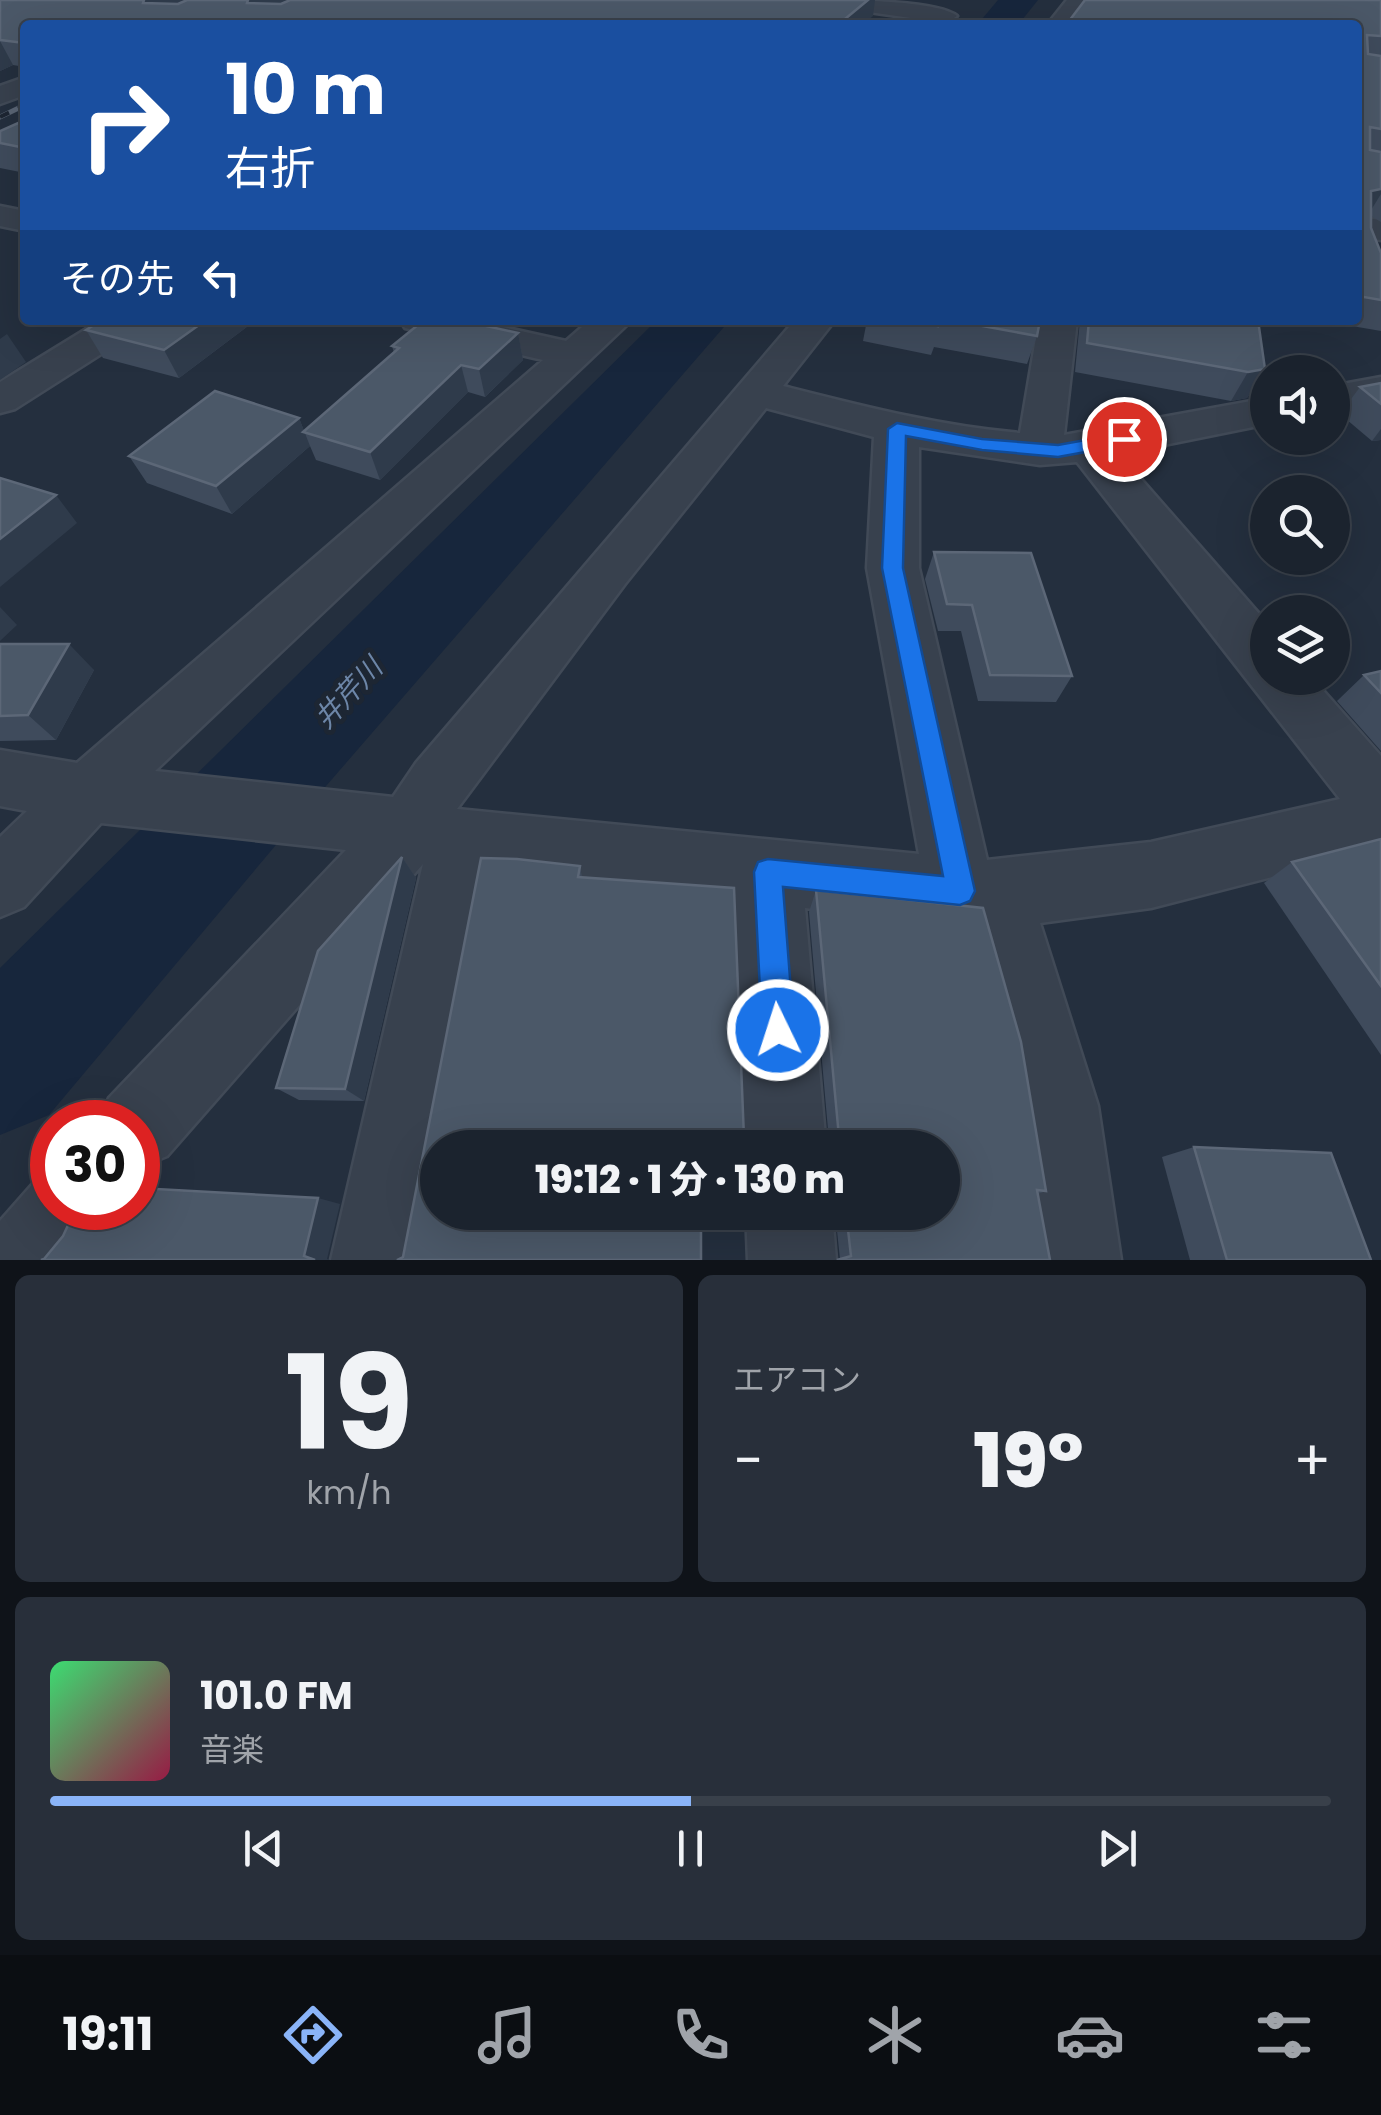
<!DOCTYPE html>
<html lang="ja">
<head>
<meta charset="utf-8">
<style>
  :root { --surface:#1b232e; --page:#282f3a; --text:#f1f3f6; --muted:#a0a4aa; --line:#39404a; --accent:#8ab4f8 }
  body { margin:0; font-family:Poppins,"Noto Sans JP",sans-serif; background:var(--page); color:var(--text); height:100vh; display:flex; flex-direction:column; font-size:38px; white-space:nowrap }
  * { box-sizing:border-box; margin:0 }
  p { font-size:32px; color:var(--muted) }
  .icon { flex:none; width:55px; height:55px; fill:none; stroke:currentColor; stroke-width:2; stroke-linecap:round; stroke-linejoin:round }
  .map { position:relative; height:1260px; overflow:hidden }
  .panel { display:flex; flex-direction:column; gap:15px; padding:15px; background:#0f1319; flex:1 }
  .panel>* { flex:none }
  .top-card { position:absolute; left:20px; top:20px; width:1342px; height:305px; border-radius:10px; box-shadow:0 10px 40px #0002,0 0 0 2px var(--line); background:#1a4fa0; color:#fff; overflow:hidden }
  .controls { position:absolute; left:1250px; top:355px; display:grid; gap:20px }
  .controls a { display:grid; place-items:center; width:100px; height:100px; border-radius:50%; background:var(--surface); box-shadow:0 10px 40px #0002,0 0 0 2px var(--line); font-size:50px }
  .speed { position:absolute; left:30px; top:1100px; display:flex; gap:20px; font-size:50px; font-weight:700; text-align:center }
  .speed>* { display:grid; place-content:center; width:130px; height:130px; border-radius:50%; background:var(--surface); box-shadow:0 10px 40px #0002,0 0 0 2px var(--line); line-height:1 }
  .speed .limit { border:15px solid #d22; background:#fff; color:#111 }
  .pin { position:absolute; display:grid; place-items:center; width:85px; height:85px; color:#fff; margin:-42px; border:5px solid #fff; border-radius:50%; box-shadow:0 2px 10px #0007 }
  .me { position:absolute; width:110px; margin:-55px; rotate:356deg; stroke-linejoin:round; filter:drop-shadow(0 0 8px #0008) }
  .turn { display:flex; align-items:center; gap:35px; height:210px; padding:0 40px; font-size:45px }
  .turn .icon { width:130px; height:130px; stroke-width:2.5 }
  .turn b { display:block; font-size:70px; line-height:85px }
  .then { display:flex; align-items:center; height:95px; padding:0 40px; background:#0003; gap:20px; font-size:38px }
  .big { font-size:75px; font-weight:800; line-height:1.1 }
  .panel .widget { flex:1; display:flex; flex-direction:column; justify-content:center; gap:15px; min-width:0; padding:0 35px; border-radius:15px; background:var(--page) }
  .panel .dial { align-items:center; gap:0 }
  .dial b { font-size:130px; line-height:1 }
  .song { display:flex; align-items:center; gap:30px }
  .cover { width:120px; height:120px; border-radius:15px; background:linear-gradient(135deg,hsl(140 70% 55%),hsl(340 70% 35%)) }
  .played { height:10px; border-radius:5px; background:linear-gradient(90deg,var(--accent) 50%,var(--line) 50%) }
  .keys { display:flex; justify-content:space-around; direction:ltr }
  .heat { display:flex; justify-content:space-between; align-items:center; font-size:55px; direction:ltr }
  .panel .tiles { flex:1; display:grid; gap:15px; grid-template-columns:1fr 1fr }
  .widget:last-child { grid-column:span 2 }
  .trip { position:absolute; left:420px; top:1130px; width:540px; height:100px; border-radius:50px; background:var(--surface); box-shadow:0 10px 40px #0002,0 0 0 2px var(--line); font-weight:800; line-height:100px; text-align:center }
  .dock { display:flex; height:160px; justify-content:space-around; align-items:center; background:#0b0e12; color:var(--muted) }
  .dock .icon { width:70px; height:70px }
  .dock .active { color:var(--accent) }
  .dock b { font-size:45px; color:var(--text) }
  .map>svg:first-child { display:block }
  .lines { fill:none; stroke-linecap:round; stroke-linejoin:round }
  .river { fill:#17263c; fill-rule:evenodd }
  .minor-casing { stroke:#414a57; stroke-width:5 }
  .minor { fill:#38414e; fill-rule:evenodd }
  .rail-casing { stroke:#5a6575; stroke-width:5 }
  .rail { stroke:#1d2633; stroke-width:4; stroke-dasharray:10; stroke-linecap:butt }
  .wall { fill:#3f4b5c }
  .shaded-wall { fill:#2f3b4b }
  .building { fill:#4b5868; stroke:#5c6777; stroke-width:2.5 }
  .route { fill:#1a73e8; stroke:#114b97; stroke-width:2.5 }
  .labels { text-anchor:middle; stroke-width:10; stroke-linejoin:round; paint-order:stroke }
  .water-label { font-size:28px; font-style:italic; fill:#6d86a8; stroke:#1d2633 }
</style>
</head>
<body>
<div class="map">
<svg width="1381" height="1260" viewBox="0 0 1381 1260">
  <rect width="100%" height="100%" fill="#242f3e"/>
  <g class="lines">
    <g class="river">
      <path d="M998,0h40l-20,25h-41z"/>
      <path d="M657,320h73l-423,488 -258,307 -49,20v-167z"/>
    </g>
    <defs>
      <g id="minor">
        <path d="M816,0c30,0 121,0 141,16l-11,7 -119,-17z"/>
        <path d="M1067,0h22l-19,25h-23z"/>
        <path d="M25,77v18l-25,9v-18z"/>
        <path d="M0,206l25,5v20l-25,-5z"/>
        <path d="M1358,217l23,3v20l-23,-3z"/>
        <path d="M101,320h46l-5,8 -127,81 -15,4v-31z"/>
        <path d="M400,320h71l95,21 24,-21h42l-477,451 238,26 23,-34 379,-443h40l-52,66c79,20 156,40 237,47l19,-113h38l-13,115 204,-37v26l-149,30 149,170v54h44l69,78v93l-230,59 -111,15 58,183 23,154h-88l-15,-154 -48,-180 -165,-18 21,240h-82l-9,-247 -246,-26 -70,385h-88l92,-396 -256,292 -29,12v-46h-39l10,-24 237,-248 -245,-27 -77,84 -24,10v-80l27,-26 -27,-5v-56l77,13 466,-403 -138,-32zM766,408l108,29 -7,131 52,286 -462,-45 168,-225zM919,447l121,18 37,-3 263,337 -189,43 -164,18 -68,-292z"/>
        <path d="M1381,377v26l-49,9v-26z"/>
        <path d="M52,1171v37h59l-13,30 -17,22h-81v-39l38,-43z"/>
        <path d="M746,1212h86l4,48h-88z"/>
      </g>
    </defs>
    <use href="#minor" class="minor-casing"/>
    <use href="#minor" class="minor"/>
    <defs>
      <path id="rail" d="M0,117l25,-12"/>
    </defs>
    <use href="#rail" class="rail-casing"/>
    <use href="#rail" class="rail"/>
  </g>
  <g class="wall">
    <path d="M0,0l873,16 -848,9v42l-12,-2 -13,6z"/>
    <path d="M1381,0v222l-10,-6v12l10,25v78l-64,-11h41v-295z"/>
    <path d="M25,120v53l-25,-5v-37z"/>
    <path d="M102,320h154l-77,58 -76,-20 -17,-28z"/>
    <path d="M867,320h173l-3,16 -10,28 -93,-17 -3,8 -68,-14z"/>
    <path d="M1080,320h178l7,49 -18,29 -16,3 -156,-29z"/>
    <path d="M518,333l5,27 -38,37 -17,-5 -88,88 -64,-20 -6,-14 -78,68 -85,-31 -18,-27 170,-38 5,13 90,-78 -2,-7z"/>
    <path d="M1381,383v57l-9,1 -32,-27 20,-27z"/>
    <path d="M934,552l138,124 -16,26 -78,-1 -17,-70h-23l-13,-52z"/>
    <path d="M0,644l94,26 -38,70 -56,1z"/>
    <path d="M1381,671v80l-44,-50 27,-26z"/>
    <path d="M1381,839v216l-117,-172 28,-21z"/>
    <path d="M402,857l14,21 -52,223 -65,-1 -23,-12z"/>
    <path d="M481,858l36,1 63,7 2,11 152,11 10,250 4,3h81l-20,-229 7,-22 167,18 38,134 25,149 -8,3 12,66h-213l3,-1 -5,-47h107v-64h-504v64h298v4l-3,6h-32v38h-304l6,-3z"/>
    <path d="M1194,1147l177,113h-181l-28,-103z"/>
  </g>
  <g class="shaded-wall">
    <path d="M144,0h54l-44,22 -11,-19z"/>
    <path d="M248,0h49l-41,22 -9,-19z"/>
    <path d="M868,0h7l-2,16 -10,9 -18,-6z"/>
    <path d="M0,41l13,24 -13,6z"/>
    <path d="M1381,189v5l-13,21 3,-24z"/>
    <path d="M206,320h50l-77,58 -15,-28z"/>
    <path d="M518,333l5,27 -38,37 -6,-28z"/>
    <path d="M7,334l19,28 -26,18v-41z"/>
    <path d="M461,365l7,27 -88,88 -10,-28z"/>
    <path d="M1265,369l-18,29 -16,3 17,-29z"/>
    <path d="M299,418l11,28 -78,68 -16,-28z"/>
    <path d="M1381,429v11l-9,1z"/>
    <path d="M56,495l21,28 -77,64v-48z"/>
    <path d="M0,607l17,18 -17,16z"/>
    <path d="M69,644l25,26 -38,70 -28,-25z"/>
    <path d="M402,857l14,21 -52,223 -19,-12z"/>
    <path d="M318,1198l22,6 -13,55 3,1h-15l-11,-4z"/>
  </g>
  <g class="building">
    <path d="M0,0h144l-1,3 35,1 9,-4h61l-1,3 34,1 9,-4h578l-23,19 21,6h-841v18l-25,-3z"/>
    <path d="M1085,0h296v36l-14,-1 1,19 13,2v73l-11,-2v23l11,2v37l-10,2v37l10,25v47l-23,-4v-271h-292z"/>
    <path d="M25,120v28l-25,-5v-12z"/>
    <path d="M102,320h104l-42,30 -78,-20z"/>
    <path d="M424,320h35l59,13 -39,36 -18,-4 -91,87 -67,-20 96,-84 -7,-2z"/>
    <path d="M904,320h36l-2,6z"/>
    <path d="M950,320h90l-3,16z"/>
    <path d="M1089,320h169l7,49 -17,3 -161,-29z"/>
    <path d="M1381,383v21l-21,-17z"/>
    <path d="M215,391l84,27 -83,68 -87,-30z"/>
    <path d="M0,478l56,17 -56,44z"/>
    <path d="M934,552l97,1 41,123 -82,-1 -18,-70 -25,-1z"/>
    <path d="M0,644h69l-41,71 -28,1z"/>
    <path d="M1381,671v22l-17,-18z"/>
    <path d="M1381,839v147l-89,-124z"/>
    <path d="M402,857l-57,232 -69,-1 42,-137z"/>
    <path d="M481,858l36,1 63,7 -2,11 156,11 10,250 4,3h87l4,-4 -23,-247 167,18 38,134 25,149 -9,-1 13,70h-213l14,-4 -5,-44h96v-64h-504v64h298v4h-35v44h-304l6,-3z"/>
    <path d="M1194,1147l137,6 40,107h-144z"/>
    <path d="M138,1188l180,10 -14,58 11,4h-274l3,-1 19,-23 13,-28h62z"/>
  </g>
  <path class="route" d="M897,423l85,16 76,6 66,-12 9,6 -9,6 -66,12 -76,-7 -76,-14 -3,132 72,323 -5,10 -10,4 -177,-18 11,143 -5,11 -11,4 -11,-4 -5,-11 -8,-158 4,-10 10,-3 175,17 -61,-308 6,-139z"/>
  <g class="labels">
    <g class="water-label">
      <text transform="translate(348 693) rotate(-47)" y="10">井芹川</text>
    </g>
  </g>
</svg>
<div class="controls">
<a><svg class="icon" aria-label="sound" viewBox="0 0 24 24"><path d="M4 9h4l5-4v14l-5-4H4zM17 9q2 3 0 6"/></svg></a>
<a><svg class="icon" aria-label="search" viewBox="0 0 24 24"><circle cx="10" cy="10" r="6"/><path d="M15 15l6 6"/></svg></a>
<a><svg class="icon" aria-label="layers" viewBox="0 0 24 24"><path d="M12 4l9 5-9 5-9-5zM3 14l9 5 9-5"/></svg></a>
</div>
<div class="speed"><div class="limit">30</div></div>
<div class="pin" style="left:1124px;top:439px;background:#d93025"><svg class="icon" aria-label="arrive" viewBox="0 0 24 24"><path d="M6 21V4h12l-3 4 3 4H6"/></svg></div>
<svg class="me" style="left:778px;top:1030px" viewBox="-20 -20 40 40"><circle r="17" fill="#1a73e8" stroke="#fff" stroke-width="3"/><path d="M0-11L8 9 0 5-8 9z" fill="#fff"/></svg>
<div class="trip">19:12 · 1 分 · 130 m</div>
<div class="top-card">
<div class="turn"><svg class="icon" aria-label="right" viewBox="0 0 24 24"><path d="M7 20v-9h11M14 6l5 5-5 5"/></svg><div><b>10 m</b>右折</div></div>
<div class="then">その先<svg class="icon" aria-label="left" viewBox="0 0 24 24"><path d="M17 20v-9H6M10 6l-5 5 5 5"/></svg></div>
</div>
</div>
<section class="panel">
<div class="tiles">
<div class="widget dial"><b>19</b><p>km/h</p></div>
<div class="widget"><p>エアコン</p>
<div class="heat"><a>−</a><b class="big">19°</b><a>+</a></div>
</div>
<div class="widget">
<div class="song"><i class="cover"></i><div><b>101.0 FM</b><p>音楽</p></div></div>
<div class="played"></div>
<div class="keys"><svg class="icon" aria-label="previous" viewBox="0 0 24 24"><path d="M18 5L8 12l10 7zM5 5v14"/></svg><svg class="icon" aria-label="pause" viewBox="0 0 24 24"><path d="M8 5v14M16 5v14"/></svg><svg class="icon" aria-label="next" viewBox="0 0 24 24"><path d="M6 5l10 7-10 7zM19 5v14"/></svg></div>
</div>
</div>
</section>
<nav class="dock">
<b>19:11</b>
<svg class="icon active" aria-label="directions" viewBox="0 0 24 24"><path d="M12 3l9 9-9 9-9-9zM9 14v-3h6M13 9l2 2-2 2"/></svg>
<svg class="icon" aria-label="music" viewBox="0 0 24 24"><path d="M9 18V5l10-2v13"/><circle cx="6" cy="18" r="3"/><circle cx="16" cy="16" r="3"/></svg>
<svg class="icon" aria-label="phone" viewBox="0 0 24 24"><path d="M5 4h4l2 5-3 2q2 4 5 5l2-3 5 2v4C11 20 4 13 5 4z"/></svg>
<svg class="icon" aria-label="climate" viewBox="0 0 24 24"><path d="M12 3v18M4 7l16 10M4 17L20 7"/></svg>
<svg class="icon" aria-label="car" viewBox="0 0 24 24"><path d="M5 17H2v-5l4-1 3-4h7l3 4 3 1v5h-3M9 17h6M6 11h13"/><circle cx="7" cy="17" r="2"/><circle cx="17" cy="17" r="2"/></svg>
<svg class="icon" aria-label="filters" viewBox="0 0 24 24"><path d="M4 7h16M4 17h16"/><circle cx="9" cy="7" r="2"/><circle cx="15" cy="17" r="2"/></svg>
</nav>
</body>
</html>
